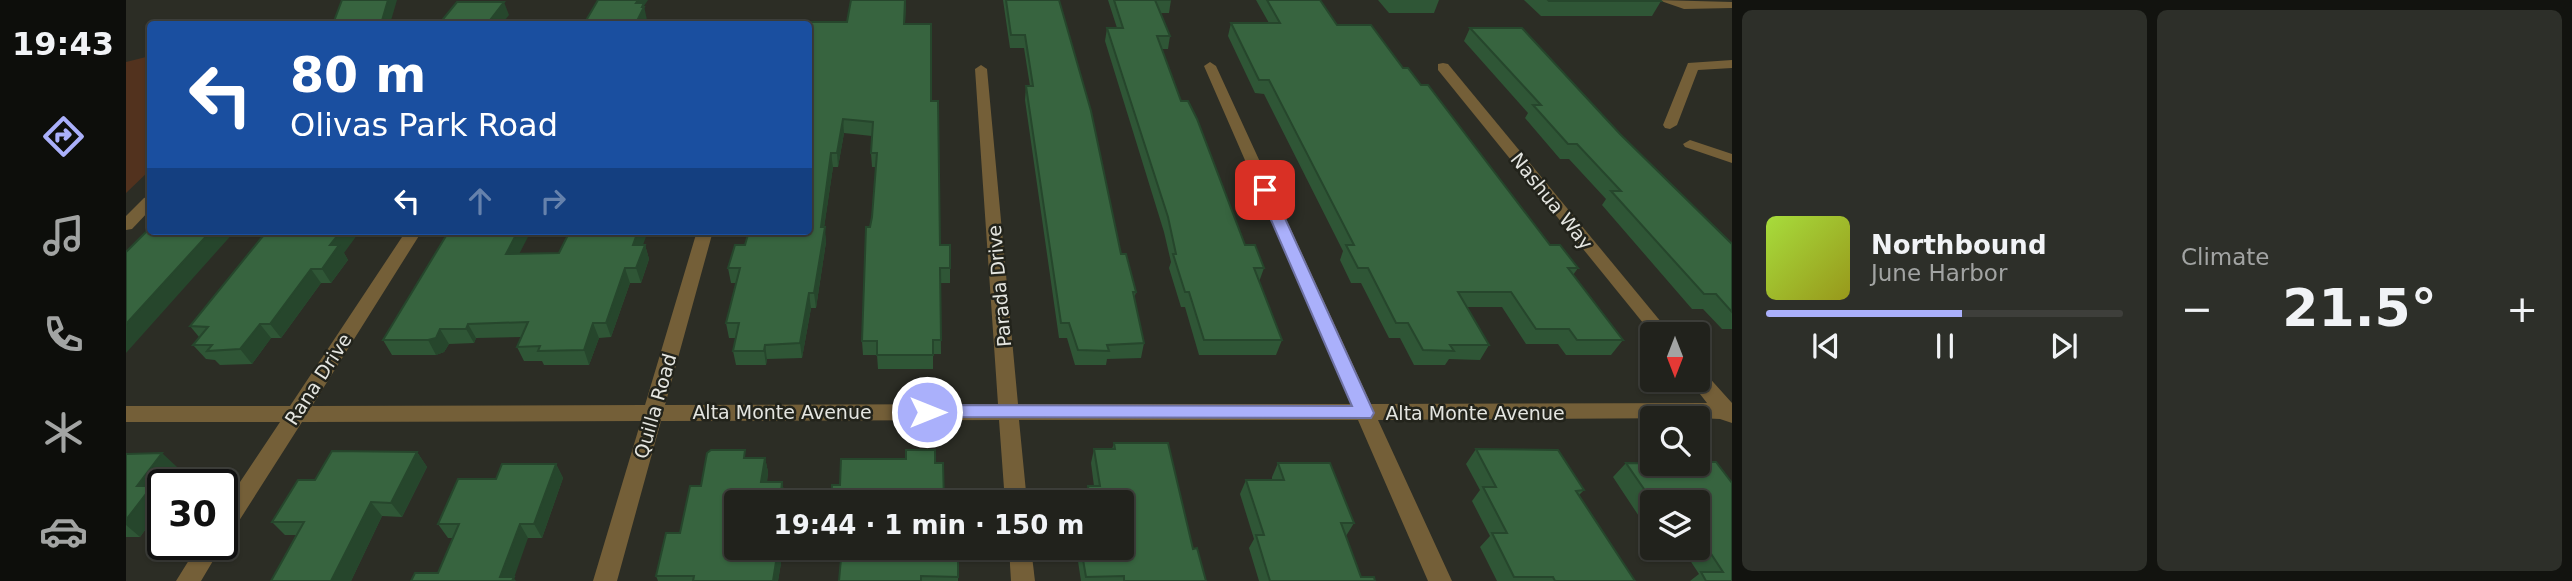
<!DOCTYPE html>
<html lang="en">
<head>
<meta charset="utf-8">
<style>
  :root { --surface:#21221c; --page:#2d2f29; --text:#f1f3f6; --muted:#a2a4a3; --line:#3e3f3b; --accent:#aab0fb }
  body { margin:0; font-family:"DejaVu Sans",sans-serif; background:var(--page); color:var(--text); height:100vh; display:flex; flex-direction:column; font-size:26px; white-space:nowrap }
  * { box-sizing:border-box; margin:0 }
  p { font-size:23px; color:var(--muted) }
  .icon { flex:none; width:38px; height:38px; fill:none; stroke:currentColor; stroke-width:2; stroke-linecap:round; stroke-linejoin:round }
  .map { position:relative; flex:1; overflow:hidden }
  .sheet { display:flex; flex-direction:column; gap:10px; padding:10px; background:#12130f; width:840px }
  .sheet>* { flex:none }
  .hud { position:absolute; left:21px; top:21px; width:665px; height:214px; border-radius:7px; box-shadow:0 2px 5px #0004,0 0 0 2px var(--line); background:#1a4fa0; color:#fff; overflow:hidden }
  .needle { width:46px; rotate:180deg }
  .tools { position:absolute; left:1514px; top:322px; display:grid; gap:14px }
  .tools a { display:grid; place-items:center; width:70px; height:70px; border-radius:7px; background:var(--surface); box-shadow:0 2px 5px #0004,0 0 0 2px var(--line); font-size:35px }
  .speed { position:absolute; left:21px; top:469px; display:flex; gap:14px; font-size:35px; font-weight:700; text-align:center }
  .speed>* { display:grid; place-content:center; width:91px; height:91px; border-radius:50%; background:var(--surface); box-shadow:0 2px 5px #0004,0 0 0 2px var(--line); line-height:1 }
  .speed .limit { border:4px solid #111; border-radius:10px; background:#fff; color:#111 }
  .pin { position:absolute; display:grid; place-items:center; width:60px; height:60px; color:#fff; margin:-30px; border-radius:14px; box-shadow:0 4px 10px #0006 }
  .me { position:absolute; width:77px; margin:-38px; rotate:90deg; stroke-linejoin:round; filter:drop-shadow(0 0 5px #0008) }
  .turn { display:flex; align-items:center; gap:24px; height:147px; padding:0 28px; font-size:32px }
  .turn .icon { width:91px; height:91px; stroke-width:2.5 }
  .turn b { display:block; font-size:49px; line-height:60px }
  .lanes { display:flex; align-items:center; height:66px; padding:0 28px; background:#0003; justify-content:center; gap:35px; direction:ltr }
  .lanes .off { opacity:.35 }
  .big { font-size:52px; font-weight:600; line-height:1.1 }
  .sheet .widget { flex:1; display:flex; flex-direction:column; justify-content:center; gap:10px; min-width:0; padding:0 24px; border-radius:10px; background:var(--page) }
  .song { display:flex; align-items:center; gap:21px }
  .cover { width:84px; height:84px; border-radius:10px; background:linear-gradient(135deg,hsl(80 70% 55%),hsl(60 70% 35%)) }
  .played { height:7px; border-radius:4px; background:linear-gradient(90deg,var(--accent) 55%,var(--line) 55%) }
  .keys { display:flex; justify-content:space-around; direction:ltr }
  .heat { display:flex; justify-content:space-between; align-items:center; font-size:38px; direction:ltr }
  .sheet .tiles { flex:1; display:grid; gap:10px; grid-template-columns:repeat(2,1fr) }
  .trip { position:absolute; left:598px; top:490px; width:410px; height:70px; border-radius:7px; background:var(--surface); box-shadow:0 2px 5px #0004,0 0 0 2px var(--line); font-weight:600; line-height:70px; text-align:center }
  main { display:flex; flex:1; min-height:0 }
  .dock { display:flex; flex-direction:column; width:126px; justify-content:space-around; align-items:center; background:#0d0e0b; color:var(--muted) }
  .dock .icon { width:49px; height:49px }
  .dock .selected { color:var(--accent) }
  .dock b { font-size:32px; color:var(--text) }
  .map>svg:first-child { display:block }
  .green { fill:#52321e }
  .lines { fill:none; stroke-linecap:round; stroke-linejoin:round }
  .minor { fill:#745f38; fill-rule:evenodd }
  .wall { fill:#2f5636 }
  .shaded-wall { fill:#26462c }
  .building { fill:#37643f; stroke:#26462c; stroke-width:2 }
  .route { fill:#aab0fb; stroke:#6e72a3; stroke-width:2 }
  .labels { text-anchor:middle; stroke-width:5; stroke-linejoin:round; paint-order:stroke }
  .street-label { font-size:19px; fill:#e4e5e0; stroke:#22231b }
</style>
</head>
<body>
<main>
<nav class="dock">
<b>19:43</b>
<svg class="icon selected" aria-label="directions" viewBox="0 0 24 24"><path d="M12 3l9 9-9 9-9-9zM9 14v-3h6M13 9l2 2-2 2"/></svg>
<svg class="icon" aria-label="music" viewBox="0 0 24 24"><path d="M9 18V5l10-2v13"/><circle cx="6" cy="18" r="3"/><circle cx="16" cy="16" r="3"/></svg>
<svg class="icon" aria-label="phone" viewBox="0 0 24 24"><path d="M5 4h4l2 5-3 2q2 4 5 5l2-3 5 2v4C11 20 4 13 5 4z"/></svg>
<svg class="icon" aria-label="climate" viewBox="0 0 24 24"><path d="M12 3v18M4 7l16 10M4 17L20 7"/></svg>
<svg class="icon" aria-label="car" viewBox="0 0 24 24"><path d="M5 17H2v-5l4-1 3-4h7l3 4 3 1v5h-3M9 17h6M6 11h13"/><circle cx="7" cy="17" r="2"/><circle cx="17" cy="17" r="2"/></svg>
</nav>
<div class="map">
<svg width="1606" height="581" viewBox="0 0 1606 581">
  <rect width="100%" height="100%" fill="#2c2d25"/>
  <path class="green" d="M24,56v114l-24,23v-131z"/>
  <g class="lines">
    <g class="minor">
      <path d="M1532,0l74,2v6l-48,1z"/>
      <path d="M1606,60v8l-34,2 -21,55 -7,4 -5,-1 -2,-3 25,-62z"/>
      <path d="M1084,62l6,4 155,338 336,-1 -18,-23h9v-9l7,2 27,30v20l-12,-4 -22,-1 -320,2 74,161h-24l-70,-161h-339l8,82h-22l-6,-82 -338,1 -44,160h-24l48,-160 -339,1 -72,113 -8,3v-29l58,-87h-154v-16h164l116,-175h16l-110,175 333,-1 52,-174h16l-48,174 333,-1 -23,-335 6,-4 6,4 31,335h333l-147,-338z"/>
      <path d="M1317,63l5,1 223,270h-19l-214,-264v-6z"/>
      <path d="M1564,140l42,14v9l-47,-16 -2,-3z"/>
      <path d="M24,196v14l-18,19 -6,1v-14l18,-18z"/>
      <path d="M96,542l1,2 -22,37h-25l23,-37h23z"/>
      <path d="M883,548h22l4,33h-24z"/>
    </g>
  </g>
  <g class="wall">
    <path d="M725,0h55l-1,24 26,77 9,144 10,23v15h-10l1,71h-8v15h-55l-1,-14h-14l-1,-14 8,-114 2,-10 4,-50h-4l-1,-14 1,-17 -28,-3 -6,34h-5l-9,60 2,15 -10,66h-5l-9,50 -35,1 -1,6h-30l-3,-14 3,-13h-7l-3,-15 10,-40h-5l-3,-15 17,-23 102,-223z"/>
    <path d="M877,0h56l62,254 15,38 -2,7 10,44 -3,15 -34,1 -1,6h-31l-8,-27h-8l-34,-238 1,-14h4l-6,-38h-14z"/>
    <path d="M982,0h63l-2,13h-8l9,23 -2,13h-6l19,52 64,144 19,23 -5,14 23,58 -6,15h-77l-14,-48h-4l-12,-39 2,-6 -7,-30 -59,-191 2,-13h10z"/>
    <path d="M1130,0h64l17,25 66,43 18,17 129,160 28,23 -5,7 50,65 -12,15h-45l-8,-11h-32l-24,-37h-35l22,38 -9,15 -31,-1 -4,6h-31l-14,-27h-11l-28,-55h-10l-11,-23 3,-9 -79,-157 -9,-1 -27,-57 3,-13h38z"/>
    <path d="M1252,0h61l-5,13h-45z"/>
    <path d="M1398,0h136l1,1 -9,15h-111z"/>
    <path d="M1344,28l150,106 112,110v85h-10l-19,-20h-11l-90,-104 4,-6 -37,-40h-9l-35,-41 3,-5 -64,-72z"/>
    <path d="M519,245l4,14 -8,24h-11l-19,54 -12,1 -10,27h-45l-2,-4h-18l-7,-14 5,-10 -46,1 -2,5 -25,1 -5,8 -8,3h-44l-9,-15 137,-86 39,-1z"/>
    <path d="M218,253l4,7 -17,23h-10l-40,55h-10l-19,26 -32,1 -5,-5 -9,-1 -13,-14 6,-8 -9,-11z"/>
    <path d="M988,443l79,106 13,32h-125l-5,-33h46v-46h-37l-1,-2 4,-14h6l-3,-23 3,-14h18z"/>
    <path d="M1350,449l108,41 -5,5 56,86h-138l-17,-34 10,-11 -18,-35 8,-11 -14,-26z"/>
    <path d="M291,452l10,15 -25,50 -20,-1 -31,65h-80l25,-46h-11l-13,-13 43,-42z"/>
    <path d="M0,454l51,13 -19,25 5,4v9l-23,32h-14z"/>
    <path d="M621,458h18l3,14 -1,10h15l3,14 -1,6h-47v46h42l-1,5 3,10 -3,18h-120l-2,-5 24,-43 21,-47z"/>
    <path d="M1152,463l76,60 -8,13 15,41 14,4h-116l-10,-33 5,-9 -14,-45 6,-14h26v-3z"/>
    <path d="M1500,463l106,20v98h-42l9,-7 -17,-26h16v-46h-46v34l-39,-59z"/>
    <path d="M430,464l7,14 -21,60h-14l-90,35 15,-35h-5l-10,-14z"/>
    <path d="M832,548v33h-119z"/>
  </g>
  <g class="shaded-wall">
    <path d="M262,0h9l-7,24h-9z"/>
    <path d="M512,0h10l-4,6 3,14 -2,4 -9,-1v-20z"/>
    <path d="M378,2l5,13 -7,9h-15z"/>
    <path d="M717,119l1,14 -6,34 -1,-14z"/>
    <path d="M705,153l2,14 -11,75 3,-15 1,15 -10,66 -2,-15 7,-66z"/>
    <path d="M85,231h24l-109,122v-29z"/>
    <path d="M215,231h19l-16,22 4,7 -17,23 -9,-14 8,-24z"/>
    <path d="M392,231h13l-19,37 -6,-14z"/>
    <path d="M512,231h10l-10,28 -5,-14z"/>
    <path d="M519,245l4,14 -8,24 -5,-15z"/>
    <path d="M499,268l5,15 -19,54 -5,-14z"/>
    <path d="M185,269l10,14 -40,55 -11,-14z"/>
    <path d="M683,293l2,15 -9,50 -2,-15z"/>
    <path d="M467,323l6,15 -10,27 -5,-15z"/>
    <path d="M134,324l11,14 -19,26 -12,-15z"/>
    <path d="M342,324l8,14 -2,5 -8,-14z"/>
    <path d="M314,329l9,15 -5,8 -8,3 -8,-15z"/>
    <path d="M639,345l2,14 -1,6 -2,-14z"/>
    <path d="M291,452l10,15 -25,50 -11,-14z"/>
    <path d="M36,453l15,14 -19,25 5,4v9l-23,32 -14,-12v-5l11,-34z"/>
    <path d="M639,458l3,14 -3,24 -4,-14z"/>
    <path d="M430,464l7,14 -21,60 -8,-14z"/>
    <path d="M656,482l3,14 -1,6h-4z"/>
    <path d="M245,502l11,14 -31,65h-20z"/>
    <path d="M394,524l8,14 -14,40 2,3h-14l-2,-4z"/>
    <path d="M648,548h5l-1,5 3,10 -3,18h-5z"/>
  </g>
  <g class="building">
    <path d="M216,0h46l-7,24h-48z"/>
    <path d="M472,0h40l-2,3h8l-2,4h2l-8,16h73l-1,1h-124z"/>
    <path d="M725,0h54l-1,24h27v77h7l2,144h10v23h-10l1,72h-8v15h-56v-14h-15l4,-114h4l2,-10 5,-64h-6l2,-31 -30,-3 -6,34h-6l-10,74h4l-11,66h-5l-9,50 -35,2 -1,6h-31l6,-28h-13l14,-55h-12l7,-23h10l4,-14h59v-207h-5v-2h44z"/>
    <path d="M880,0h53l32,111 30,143h5l10,38h-3l11,51 -37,2 2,6 -31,-1 -9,-27h-8l-35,-237h7l-8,-51h-14z"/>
    <path d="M988,0h57h-16l15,36h-13l24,65h7l9,18 48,126h10l9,23h-10l28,72h-78l-15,-48h-4l-12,-38h3l-8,-37 -61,-189h16z"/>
    <path d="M1141,0h53l17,25h34l32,43h5l13,17h7l122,160h10l18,23h-10l55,72h-46l-8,-11h-33l-25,-37h-53l31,53h-39l4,6 -31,-1 -15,-27h-12l-28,-55h-10l-12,-23h8l-85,-165h-10l-28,-57h49z"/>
    <path d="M1422,0h112l1,1h-112z"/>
    <path d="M331,2h47l-17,22h-48z"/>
    <path d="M1344,28h52l98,106 112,110v68l-16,-18h-12l-93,-103h10l-44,-47h-9l-35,-39h8z"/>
    <path d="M24,228v3h61l-85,93v-72z"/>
    <path d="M141,231h74l-11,14h9l-17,24h-11l-41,55h-10l-20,25 -33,2 5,-6h-19l15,-18 -18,-1z"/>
    <path d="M323,231h69l-12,23 53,-1 11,-22h68l-5,14h12l-9,23h-11l-19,55h-13l-9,27 -46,1 2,-5 -23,1 11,-25 -60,2 -2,5h-26l-4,9 -8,2h-45z"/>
    <path d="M988,443h54l25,106 4,-1 9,33h-82v-5l-38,1 -5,-29h41v-46h-32l-2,-16h12l-6,-37h21z"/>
    <path d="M1350,449l82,1 26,40 -8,1 59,90h-80l-2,-4h-39l-22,-44h15l-24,-46h13z"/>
    <path d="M585,450h34l-1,8h21l-4,24h21l-2,20h-43v46h37v1h4l-5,32h-80l1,-5h-38l10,-43h14l10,-47h11l6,-33z"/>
    <path d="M780,450h29v13h8l1,39h-113l1,-17h8l1,-26h65z"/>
    <path d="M206,451l85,1 -26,51 -20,-1 -40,79h-60l33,-59h-32l26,-42h17z"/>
    <path d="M36,453l-25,33h15l-26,34v-66z"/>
    <path d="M1572,462h18l16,21v98h-26l-5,-9h22l-25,-38v-32h-45l-27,-39 72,1z"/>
    <path d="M1152,463h52l24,60h-13l20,54h13l1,4h-105l-14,-46h8l-18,-55h38z"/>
    <path d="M376,464h54l-22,60h-14l-20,53h14l-2,4h-101l4,-8h23l21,-49h-21l20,-45h38z"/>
    <path d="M716,548h116v29l-37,-1v5h-82z"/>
  </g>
  <path class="route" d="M1139,186l7,4 102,223 -3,5 -450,-1 -3,-5 3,-5 6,-2 425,1 -94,-216z"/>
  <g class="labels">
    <g class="street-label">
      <text transform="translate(1426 201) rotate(51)" y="7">Nashua Way</text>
      <text transform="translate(873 286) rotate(-95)" y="7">Parada Drive</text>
      <text transform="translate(192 379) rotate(-57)" y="7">Rana Drive</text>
      <text transform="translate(529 406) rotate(-74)" y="7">Quilla Road</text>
      <text x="656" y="419">Alta Monte Avenue</text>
      <text x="1349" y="420">Alta Monte Avenue</text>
    </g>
  </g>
</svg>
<div class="tools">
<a><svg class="needle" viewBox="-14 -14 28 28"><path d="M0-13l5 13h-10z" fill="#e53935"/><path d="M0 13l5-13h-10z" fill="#a2a4a3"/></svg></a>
<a><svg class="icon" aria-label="search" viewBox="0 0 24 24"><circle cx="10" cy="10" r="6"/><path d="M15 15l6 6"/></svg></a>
<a><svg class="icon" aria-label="layers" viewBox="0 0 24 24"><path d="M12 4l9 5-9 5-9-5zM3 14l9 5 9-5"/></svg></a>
</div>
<div class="speed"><div class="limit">30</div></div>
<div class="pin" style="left:1139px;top:190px;background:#d93025"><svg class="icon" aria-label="arrive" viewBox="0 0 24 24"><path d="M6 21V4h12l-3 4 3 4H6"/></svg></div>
<svg class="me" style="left:801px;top:412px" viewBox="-20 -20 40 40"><circle r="17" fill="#aab0fb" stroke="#fff" stroke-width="3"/><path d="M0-11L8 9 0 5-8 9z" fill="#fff"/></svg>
<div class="trip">19:44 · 1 min · 150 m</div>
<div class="hud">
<div class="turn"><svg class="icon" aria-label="left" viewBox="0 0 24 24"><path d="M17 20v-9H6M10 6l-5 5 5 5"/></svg><div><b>80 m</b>Olivas Park Road</div></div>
<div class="lanes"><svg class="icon" aria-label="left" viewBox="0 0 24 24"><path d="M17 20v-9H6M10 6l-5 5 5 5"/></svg><svg class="icon off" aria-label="ahead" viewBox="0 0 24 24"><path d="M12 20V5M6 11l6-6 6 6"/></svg><svg class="icon off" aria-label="right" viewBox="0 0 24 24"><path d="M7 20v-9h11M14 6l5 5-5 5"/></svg></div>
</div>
</div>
<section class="sheet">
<div class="tiles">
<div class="widget">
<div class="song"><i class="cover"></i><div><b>Northbound</b><p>June Harbor</p></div></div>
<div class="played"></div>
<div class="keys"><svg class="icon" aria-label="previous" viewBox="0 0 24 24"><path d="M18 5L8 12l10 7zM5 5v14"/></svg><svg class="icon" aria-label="pause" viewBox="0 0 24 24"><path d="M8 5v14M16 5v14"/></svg><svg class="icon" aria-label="next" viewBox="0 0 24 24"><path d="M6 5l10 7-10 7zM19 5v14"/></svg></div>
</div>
<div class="widget"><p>Climate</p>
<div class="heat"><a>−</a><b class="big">21.5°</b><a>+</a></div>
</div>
</div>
</section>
</main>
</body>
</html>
